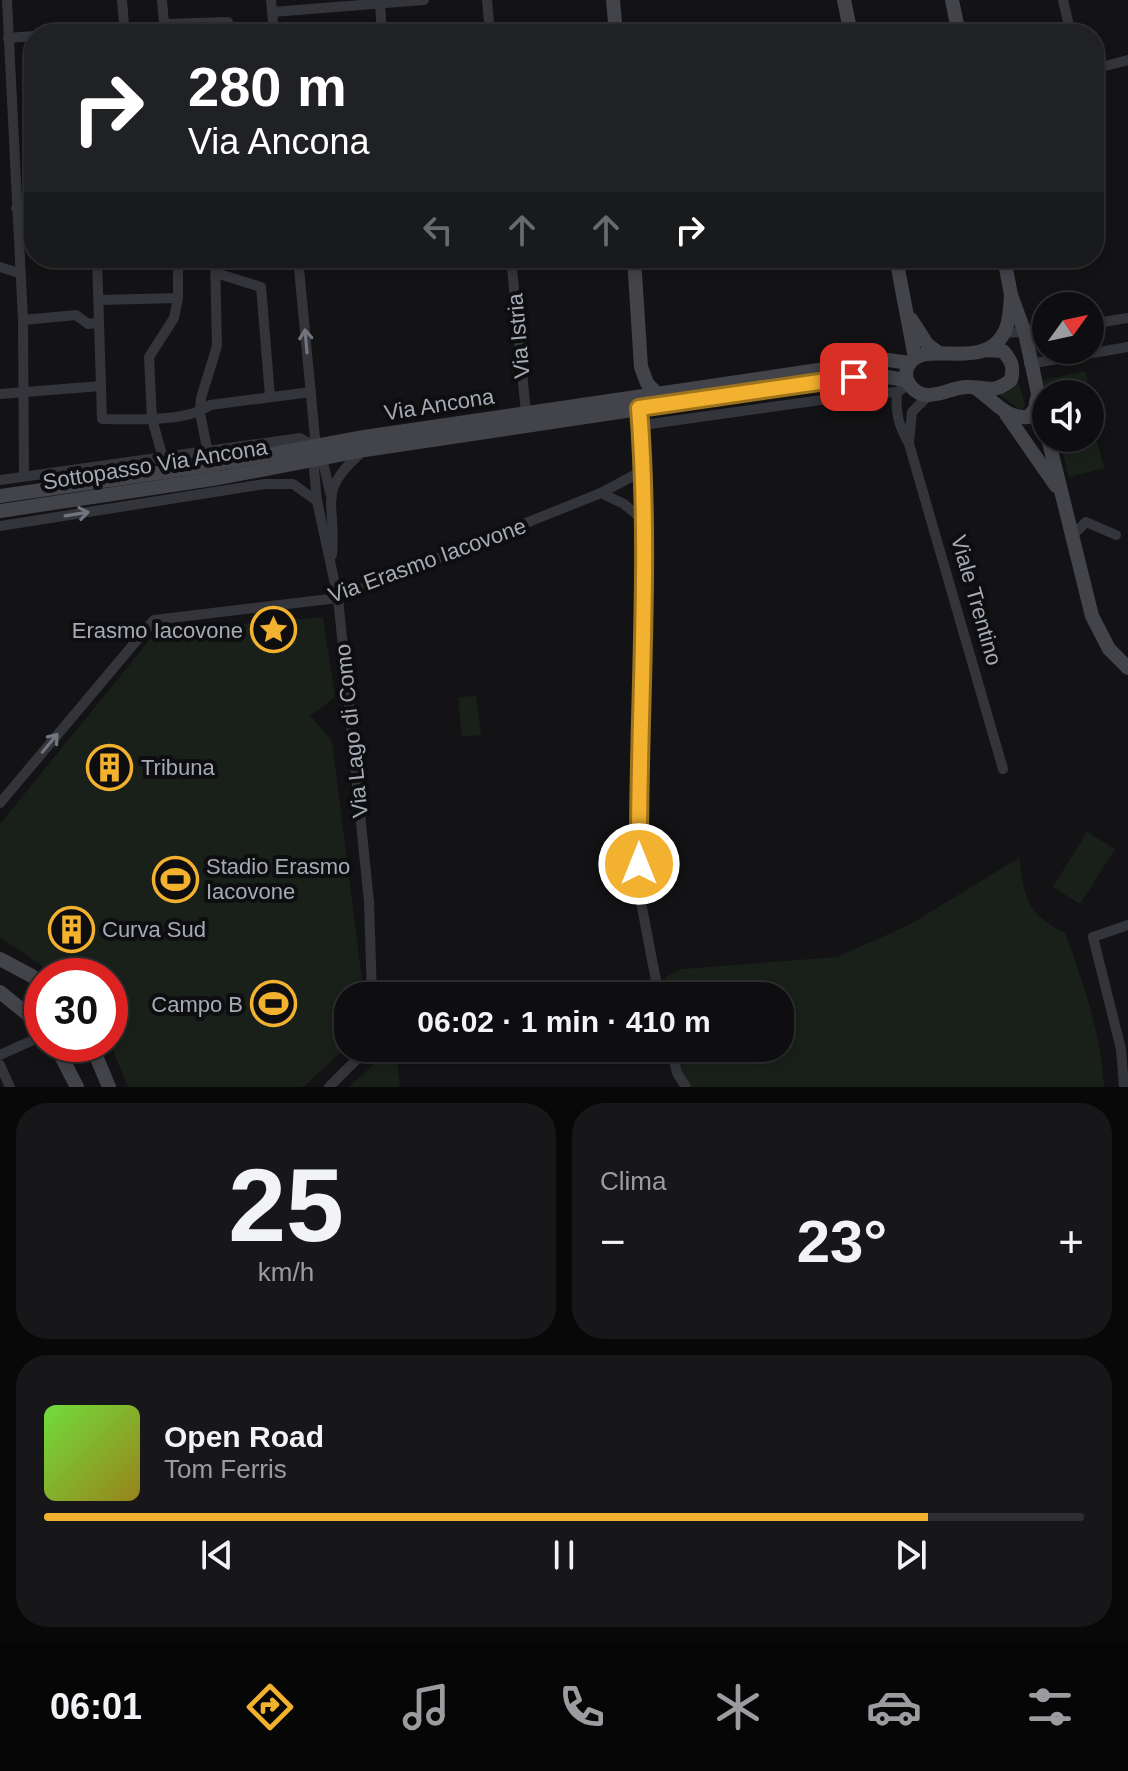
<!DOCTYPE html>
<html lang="it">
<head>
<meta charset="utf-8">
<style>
  :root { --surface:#0e0e10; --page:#171719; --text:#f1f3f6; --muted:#9b9c9f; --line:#2e2e30; --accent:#f2b12e }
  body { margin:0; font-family:Arial,sans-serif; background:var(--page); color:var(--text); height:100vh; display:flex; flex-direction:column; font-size:30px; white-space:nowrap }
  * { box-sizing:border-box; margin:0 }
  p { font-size:26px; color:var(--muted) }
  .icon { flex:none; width:44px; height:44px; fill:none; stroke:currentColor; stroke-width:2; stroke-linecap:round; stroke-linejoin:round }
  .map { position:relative; height:1087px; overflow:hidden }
  .details { display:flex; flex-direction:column; gap:16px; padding:16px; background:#080809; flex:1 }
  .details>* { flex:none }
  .hud { position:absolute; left:24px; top:24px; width:1080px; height:244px; border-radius:32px; box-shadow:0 4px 12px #0003,0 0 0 2px var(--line); background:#202124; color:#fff; overflow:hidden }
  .needle { width:52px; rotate:57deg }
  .controls { position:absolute; left:1032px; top:292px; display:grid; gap:16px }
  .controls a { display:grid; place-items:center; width:72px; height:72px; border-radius:50%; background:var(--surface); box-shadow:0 4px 12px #0003,0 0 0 2px var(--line); font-size:40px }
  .speed { position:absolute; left:24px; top:958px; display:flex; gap:16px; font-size:40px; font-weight:700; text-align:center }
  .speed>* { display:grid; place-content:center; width:104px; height:104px; border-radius:50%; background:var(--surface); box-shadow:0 4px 12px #0003,0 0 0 2px var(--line); line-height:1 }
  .speed .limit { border:12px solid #d22; background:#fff; color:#111 }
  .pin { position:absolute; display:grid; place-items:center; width:68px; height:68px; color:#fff; margin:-34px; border-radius:16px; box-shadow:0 4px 12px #0006 }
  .me { position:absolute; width:88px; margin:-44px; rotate:0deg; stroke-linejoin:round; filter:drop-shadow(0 0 6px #0008) }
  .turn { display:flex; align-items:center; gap:28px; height:168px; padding:0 32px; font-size:36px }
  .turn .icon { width:104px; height:104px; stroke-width:2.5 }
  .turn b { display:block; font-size:56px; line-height:68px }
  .lanes { display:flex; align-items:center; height:76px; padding:0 32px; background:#0003; justify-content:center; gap:40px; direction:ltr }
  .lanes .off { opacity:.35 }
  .big { font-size:60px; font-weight:600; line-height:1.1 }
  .details .widget { flex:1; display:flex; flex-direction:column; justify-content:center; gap:12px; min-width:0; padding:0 28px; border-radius:32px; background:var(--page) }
  .details .dial { align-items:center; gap:0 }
  .dial b { font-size:104px; line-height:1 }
  .song { display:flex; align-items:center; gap:24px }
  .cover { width:96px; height:96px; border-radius:12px; background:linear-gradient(135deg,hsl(100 70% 55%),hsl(50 70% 35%)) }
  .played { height:8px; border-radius:4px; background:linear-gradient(90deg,var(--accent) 85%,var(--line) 85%) }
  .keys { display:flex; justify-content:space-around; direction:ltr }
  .heat { display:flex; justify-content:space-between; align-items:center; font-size:44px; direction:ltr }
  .details .tiles { flex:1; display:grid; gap:16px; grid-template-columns:1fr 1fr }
  .widget:last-child { grid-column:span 2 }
  .trip { position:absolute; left:334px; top:982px; width:460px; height:80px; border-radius:32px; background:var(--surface); box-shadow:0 4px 12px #0003,0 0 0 2px var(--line); font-weight:600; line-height:80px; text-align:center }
  .tab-bar { display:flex; height:128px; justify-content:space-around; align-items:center; background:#060606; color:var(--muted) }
  .tab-bar .icon { width:56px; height:56px }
  .tab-bar .selected { color:var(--accent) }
  .tab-bar b { font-size:36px; color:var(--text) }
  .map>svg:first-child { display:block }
  .green { fill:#19201a }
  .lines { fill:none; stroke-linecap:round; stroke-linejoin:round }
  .street { stroke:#34353a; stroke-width:10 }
  .secondary { stroke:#42444a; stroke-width:14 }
  .oneway { stroke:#72757e }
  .route-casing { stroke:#9d731e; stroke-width:20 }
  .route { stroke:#f2b12e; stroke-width:14 }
  .labels { text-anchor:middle; stroke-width:8; stroke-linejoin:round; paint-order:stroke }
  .street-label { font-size:22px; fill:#a5aab5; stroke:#0e0e10 }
  .poi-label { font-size:22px; fill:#a5aab5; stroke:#0e0e10; text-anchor:start }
</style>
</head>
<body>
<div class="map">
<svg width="1128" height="1087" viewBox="0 0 1128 1087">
  <rect width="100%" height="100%" fill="#131315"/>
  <g class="green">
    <path d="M1085,371l7,29 -2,1v-7h-43l-4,-14z"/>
    <path d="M1019,383l6,22 -3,6 -25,-18 11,-1z"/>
    <path d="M1090,414l14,54 -35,9 -10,-39h31z"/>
    <path d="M323,617l12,80 -25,19 22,25 32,255h-16v50l-45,41h-175l-18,-44v-67h-53l-57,-39v-113l157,-193z"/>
    <path d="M476,695l5,40 -19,2 -4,-39z"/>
    <path d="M1087,832l28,17 -35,55 -27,-17z"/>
    <path d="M1019,858c6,40 6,55 46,75 18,49 36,101 39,154h-415l-9,-15 -6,-24h106v-52h-117l2,-19 17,-8 155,-12 72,-32z"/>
    <path d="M386,1048h10l4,39h-51l24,-22z"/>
  </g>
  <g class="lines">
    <g class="street">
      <path d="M7,0l16,320 1,155"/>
      <path d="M162,0l2,24 64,-2 1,12"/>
      <path d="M271,0l3,34"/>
      <path d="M487,0l3,34"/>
      <path d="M1063,0l8,34"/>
      <path d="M380,4l2,30"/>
      <path d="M272,12l152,-12"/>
      <path d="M118,32l-1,-3 7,-5 -2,-24"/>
      <path d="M57,34l60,-5"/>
      <path d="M8,38l26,-2"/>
      <path d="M1094,69l34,-9"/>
      <path d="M1094,131l7,33"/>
      <path d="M16,208l18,-1"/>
      <path d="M97,258l5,161c30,0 84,4 108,-14l101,-13"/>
      <path d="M298,258l19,201 -3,11 3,31 21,97 31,304 3,94"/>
      <path d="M511,258l15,155"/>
      <path d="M0,267l19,6"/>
      <path d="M216,273l45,14 9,109"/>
      <path d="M99,300l79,-2"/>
      <path d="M23,320l53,-5 12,9 10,-1"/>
      <path d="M1090,324l38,-6"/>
      <path d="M1004,333l42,-2"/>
      <path d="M1029,364l99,-17"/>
      <path d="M909,385l-12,7c-2,21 2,34 12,52l94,325"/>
      <path d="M0,394l101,-8"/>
      <path d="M639,408l6,214 -7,158 1,112 20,104"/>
      <path d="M640,428l10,-4 207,-29 40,-3"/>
      <path d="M909,442l3,-30 16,-16"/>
      <path d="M208,453l-8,-40 1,-15 16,-52 -2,-88"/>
      <path d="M163,458l-11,-39 -3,-62 25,-39 4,-20v-40"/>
      <path d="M317,459l7,7 6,27"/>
      <path d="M0,480l300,-42 14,8"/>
      <path d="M601,493l23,11 19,16"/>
      <path d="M0,526l265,-42h28l24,17"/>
      <path d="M1072,536l14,-14 30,13"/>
      <path d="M332,555c5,-53 -17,-62 30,-103"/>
      <path d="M0,803l154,-183 184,-22 263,-105 41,-22"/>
      <path d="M671,1048l6,25 9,14"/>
      <path d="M0,1055l42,-19"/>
      <path d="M0,1065l10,22"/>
      <path d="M329,1087l39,-39"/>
      <path d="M1124,1087l-3,-38 -28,-112 35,-12"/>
    </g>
    <g class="secondary">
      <path d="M613,0l3,34"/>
      <path d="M844,0l7,34"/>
      <path d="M952,0l7,34"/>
      <path d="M634,258l7,109 6,16 11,12"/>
      <path d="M896,258l19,100"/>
      <path d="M1004,258l7,37 14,38 21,98"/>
      <path d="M911,319l16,25 12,9"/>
      <path d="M986,350l17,1c9,10 11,16 8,29 -18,15 -25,6 -46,7 -12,1 -24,8 -36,8 -14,1 -28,-15 -21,-29 15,-30 76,9 97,-35 5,-10 5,-25 6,-36"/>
      <path d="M977,389c17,12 29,30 51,28l7,-8 2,-11"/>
      <path d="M1006,414l50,72"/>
      <path d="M1048,438l44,178 17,33 19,19"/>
      <path d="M0,496l212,-31 152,-28 488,-72 36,-5 22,3"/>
      <path d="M0,511l219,-33 146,-28 489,-73 20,-2 32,5"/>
      <path d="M0,959l32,17 10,9"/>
      <path d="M0,992l42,34"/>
      <path d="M55,1044l22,43"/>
      <path d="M91,1044l18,43"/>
    </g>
  </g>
  <defs><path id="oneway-shaft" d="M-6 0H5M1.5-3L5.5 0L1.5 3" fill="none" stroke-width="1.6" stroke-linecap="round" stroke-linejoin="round" transform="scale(2)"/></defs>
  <g class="oneway">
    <use href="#oneway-shaft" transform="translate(306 341) rotate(-95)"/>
    <use href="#oneway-shaft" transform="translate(77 514) rotate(-9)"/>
    <use href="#oneway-shaft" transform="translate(50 743) rotate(-50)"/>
  </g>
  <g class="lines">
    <defs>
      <path id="route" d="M639,864c-1,-152 12,-303 0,-456l215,-31"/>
    </defs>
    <use href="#route" class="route-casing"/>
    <use href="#route" class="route"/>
  </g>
  <defs>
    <symbol id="sight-ring" viewBox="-11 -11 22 22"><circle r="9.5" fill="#0e0e10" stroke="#f2b12e" stroke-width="1.5"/><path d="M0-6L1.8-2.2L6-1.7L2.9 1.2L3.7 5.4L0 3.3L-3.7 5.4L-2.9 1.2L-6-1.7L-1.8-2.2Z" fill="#f2b12e"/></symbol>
    <symbol id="building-ring" viewBox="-11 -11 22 22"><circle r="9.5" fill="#0e0e10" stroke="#f2b12e" stroke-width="1.5"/><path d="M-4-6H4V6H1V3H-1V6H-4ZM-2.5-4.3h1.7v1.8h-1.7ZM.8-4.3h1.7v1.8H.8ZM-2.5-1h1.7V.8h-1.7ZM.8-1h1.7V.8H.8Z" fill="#f2b12e"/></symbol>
    <symbol id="stadium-ring" viewBox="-11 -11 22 22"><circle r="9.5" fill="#0e0e10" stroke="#f2b12e" stroke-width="1.5"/><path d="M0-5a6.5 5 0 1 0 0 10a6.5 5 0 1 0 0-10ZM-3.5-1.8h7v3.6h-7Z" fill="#f2b12e"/></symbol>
  </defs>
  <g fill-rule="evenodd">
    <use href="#sight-ring" x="248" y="604" width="51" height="51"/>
    <use href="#building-ring" x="84" y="742" width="51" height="51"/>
    <use href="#stadium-ring" x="150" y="854" width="51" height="51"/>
    <use href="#building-ring" x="46" y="904" width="51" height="51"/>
    <use href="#stadium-ring" x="248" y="978" width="51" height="51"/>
  </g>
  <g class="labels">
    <g class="street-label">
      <text transform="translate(518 336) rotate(-95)" y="8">Via Istria</text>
      <text transform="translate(439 404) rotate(-9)" y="8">Via Ancona</text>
      <text transform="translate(155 464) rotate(-9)" y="8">Sottopasso Via Ancona</text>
      <text transform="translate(427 560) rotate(-20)" y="8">Via Erasmo Iacovone</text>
      <text transform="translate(977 600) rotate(74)" y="8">Viale Trentino</text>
      <text transform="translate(351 731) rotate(-96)" y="8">Via Lago di Como</text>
    </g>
    <g class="poi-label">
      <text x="243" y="638" text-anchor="end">Erasmo Iacovone</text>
      <text x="141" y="775">Tribuna</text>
      <text x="206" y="874">Stadio Erasmo<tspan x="206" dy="25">Iacovone</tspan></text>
      <text x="102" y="937">Curva Sud</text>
      <text x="243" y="1012" text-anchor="end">Campo B</text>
    </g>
  </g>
</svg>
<div class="controls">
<a><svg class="needle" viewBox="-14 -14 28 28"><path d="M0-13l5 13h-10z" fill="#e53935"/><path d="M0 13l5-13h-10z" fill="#9b9c9f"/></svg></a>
<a><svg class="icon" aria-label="sound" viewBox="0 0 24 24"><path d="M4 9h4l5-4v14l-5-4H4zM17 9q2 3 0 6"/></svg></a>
</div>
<div class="speed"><div class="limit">30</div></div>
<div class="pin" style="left:854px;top:377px;background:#d93025"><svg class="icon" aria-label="arrive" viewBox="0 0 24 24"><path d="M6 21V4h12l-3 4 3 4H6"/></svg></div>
<svg class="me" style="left:639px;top:864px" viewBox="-20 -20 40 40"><circle r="17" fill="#f2b12e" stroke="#fff" stroke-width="3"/><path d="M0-11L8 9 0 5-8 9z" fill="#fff"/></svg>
<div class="trip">06:02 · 1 min · 410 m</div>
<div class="hud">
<div class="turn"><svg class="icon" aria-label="right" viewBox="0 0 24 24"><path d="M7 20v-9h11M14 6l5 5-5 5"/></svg><div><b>280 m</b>Via Ancona</div></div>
<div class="lanes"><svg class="icon off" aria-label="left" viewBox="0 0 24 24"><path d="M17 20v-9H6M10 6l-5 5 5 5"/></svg><svg class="icon off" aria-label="ahead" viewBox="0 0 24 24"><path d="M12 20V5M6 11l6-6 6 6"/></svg><svg class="icon off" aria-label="ahead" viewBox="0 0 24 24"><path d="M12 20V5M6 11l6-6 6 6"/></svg><svg class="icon" aria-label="right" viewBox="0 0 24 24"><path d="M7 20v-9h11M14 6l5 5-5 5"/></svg></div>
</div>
</div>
<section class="details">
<div class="tiles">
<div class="widget dial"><b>25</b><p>km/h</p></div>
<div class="widget"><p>Clima</p>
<div class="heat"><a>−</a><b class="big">23°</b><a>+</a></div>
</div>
<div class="widget">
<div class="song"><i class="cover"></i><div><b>Open Road</b><p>Tom Ferris</p></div></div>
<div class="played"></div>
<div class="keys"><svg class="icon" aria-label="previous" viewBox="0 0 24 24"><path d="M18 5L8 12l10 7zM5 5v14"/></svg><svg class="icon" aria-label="pause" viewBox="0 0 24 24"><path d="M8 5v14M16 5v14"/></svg><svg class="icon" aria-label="next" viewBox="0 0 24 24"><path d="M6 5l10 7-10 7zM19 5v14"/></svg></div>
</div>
</div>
</section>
<nav class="tab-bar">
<b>06:01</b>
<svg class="icon selected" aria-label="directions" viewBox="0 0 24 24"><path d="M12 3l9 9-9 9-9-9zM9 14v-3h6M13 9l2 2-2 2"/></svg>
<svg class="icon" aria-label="music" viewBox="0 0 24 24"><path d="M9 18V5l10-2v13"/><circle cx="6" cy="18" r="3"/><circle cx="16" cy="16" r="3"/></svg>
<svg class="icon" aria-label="phone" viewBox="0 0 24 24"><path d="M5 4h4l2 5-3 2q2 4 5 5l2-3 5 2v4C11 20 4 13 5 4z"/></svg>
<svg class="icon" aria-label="climate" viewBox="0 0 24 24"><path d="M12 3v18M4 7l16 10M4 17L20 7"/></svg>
<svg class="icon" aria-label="car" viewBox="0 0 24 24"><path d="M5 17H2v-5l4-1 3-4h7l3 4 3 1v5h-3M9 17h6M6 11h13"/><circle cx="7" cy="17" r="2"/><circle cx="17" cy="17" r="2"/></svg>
<svg class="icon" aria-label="filters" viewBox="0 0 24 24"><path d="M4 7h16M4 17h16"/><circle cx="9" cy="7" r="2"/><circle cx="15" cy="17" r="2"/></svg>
</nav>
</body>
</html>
